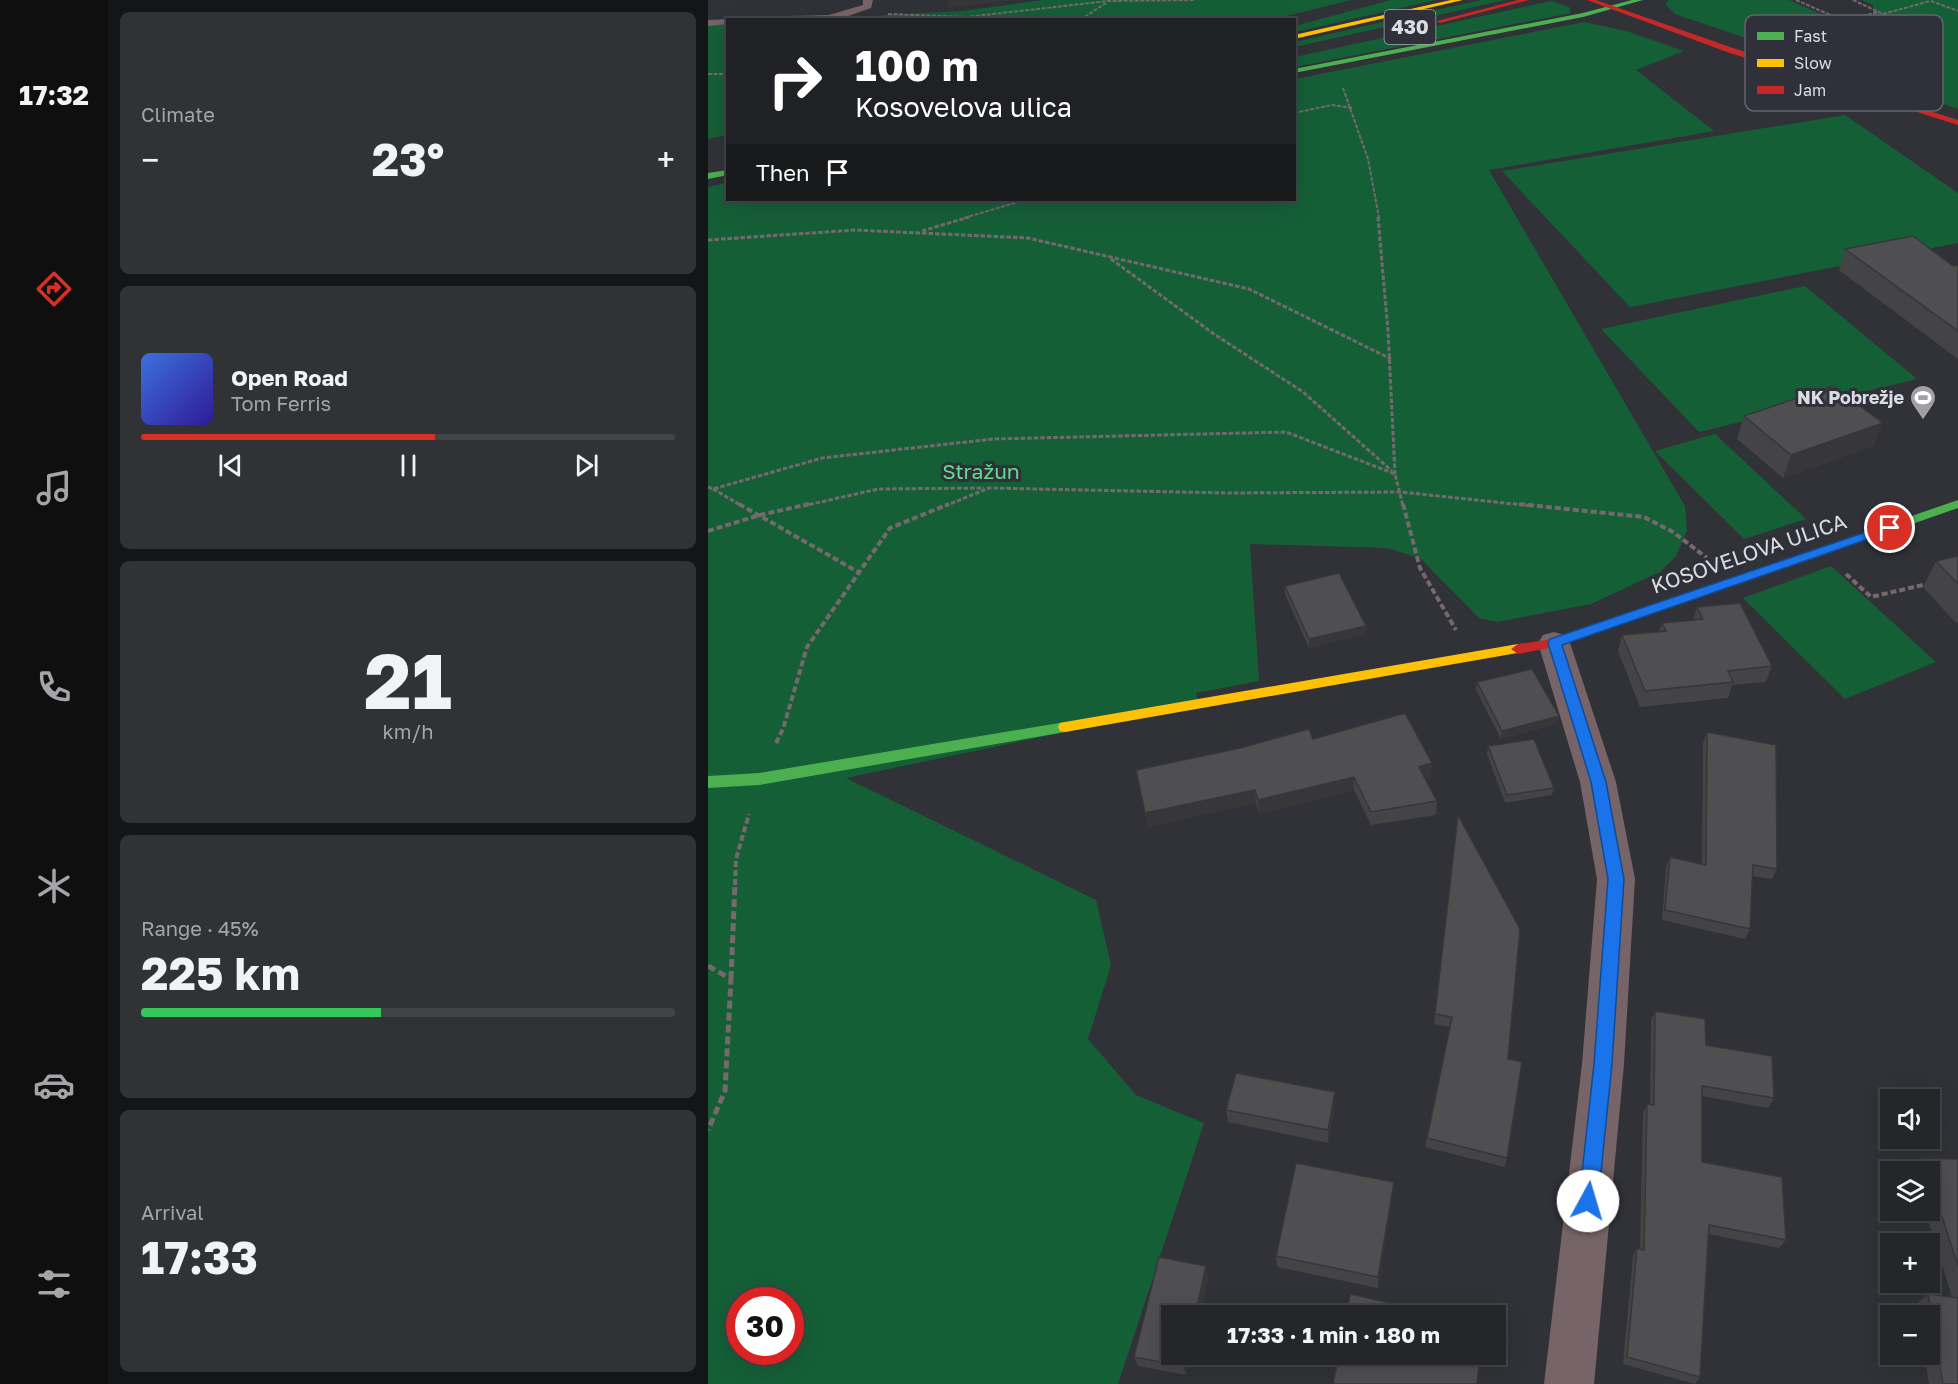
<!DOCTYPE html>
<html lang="en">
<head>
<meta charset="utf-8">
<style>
  :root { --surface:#252629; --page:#313235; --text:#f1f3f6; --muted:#a3a5a8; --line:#424346; --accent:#d93025 }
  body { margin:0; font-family:"Golos Text",sans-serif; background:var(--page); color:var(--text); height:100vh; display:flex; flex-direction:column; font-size:22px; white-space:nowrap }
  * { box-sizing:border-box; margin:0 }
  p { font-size:20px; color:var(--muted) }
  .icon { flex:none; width:33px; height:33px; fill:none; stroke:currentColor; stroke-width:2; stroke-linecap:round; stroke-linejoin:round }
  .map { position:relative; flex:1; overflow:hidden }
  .sheet { display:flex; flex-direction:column; gap:12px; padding:12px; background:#141517; width:600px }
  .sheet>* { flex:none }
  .hud { position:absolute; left:18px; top:18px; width:570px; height:183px; border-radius:0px; box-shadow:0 6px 24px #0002,0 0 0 2px var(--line); background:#202124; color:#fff; overflow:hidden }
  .buttons { position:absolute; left:1172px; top:1089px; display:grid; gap:12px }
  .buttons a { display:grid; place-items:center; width:60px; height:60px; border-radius:0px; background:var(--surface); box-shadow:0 6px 24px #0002,0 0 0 2px var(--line); font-size:30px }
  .speed { position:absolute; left:18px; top:1287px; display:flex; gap:12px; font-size:30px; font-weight:700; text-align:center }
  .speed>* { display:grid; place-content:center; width:78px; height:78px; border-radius:50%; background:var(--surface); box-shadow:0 6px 24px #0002,0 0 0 2px var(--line); line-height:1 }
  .speed .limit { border:9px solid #d22; background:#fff; color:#111 }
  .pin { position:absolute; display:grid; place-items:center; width:51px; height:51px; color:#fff; margin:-26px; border:3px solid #fff; border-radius:50%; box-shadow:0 2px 6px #0007 }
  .me { position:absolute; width:66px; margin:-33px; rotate:6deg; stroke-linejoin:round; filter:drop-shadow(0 0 4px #0008) }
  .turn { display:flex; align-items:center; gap:21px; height:126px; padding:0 30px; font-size:27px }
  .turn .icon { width:78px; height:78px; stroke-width:2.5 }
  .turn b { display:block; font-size:42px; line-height:51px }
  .then { display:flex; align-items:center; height:57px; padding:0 30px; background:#0003; gap:12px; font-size:22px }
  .big { font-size:45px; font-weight:700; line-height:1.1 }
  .sheet .tile { flex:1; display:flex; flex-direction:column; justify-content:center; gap:9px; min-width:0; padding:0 21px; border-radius:9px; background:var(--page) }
  .sheet .dial { align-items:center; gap:0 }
  .dial b { font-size:78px; line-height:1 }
  .song { display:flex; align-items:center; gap:18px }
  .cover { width:72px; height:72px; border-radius:9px; background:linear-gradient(135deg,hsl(220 70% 55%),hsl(250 70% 35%)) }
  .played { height:6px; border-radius:3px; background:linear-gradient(90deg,var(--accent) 55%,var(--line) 55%) }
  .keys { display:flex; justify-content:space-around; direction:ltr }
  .heat { display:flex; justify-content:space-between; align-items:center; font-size:33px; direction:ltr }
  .charge { height:9px; border-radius:4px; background:linear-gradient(90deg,#34c759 45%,var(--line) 0) }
  .trip { position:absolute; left:453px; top:1305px; width:345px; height:60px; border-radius:0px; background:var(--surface); box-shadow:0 6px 24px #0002,0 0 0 2px var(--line); font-weight:700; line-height:60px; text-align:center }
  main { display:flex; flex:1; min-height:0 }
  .menu { display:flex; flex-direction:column; width:108px; justify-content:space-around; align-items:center; background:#0f0f10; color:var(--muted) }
  .menu .icon { width:42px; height:42px }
  .menu .current { color:var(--accent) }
  .menu b { font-size:27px; color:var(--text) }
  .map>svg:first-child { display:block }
  .green { fill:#155f37; fill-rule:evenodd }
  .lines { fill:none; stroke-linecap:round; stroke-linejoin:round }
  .path-far3 { stroke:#75696d; stroke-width:2; stroke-dasharray:4 1.5; stroke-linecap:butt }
  .path-far2 { stroke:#75696d; stroke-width:3; stroke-dasharray:4.5 2; stroke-linecap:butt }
  .path-far1 { stroke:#75696d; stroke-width:4; stroke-dasharray:6 3; stroke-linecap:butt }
  .path { stroke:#75696d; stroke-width:5; stroke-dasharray:8 4; stroke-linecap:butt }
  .lane { fill:#776468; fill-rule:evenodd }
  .street { fill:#776468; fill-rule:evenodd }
  .fast { fill:#4caf50; fill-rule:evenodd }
  .slow { fill:#ffc107; fill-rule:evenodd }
  .jam { fill:#c62828; fill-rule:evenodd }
  .wall { fill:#444346 }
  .shaded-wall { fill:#373739 }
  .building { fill:#4f4e51; stroke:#373739; stroke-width:1.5 }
  .route { fill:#1a73e8; stroke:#114b97; stroke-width:1.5 }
  .labels { text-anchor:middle; stroke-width:6; stroke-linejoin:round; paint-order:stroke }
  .far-poi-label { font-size:18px; font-weight:bold; fill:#dbdce2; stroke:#2f3039; text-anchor:end }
  .shield { fill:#2f3039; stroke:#a7a8af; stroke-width:1.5 }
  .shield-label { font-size:20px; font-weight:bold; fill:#dbdce2 }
  .park-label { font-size:21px; fill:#62de8f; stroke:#2f3039 }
  .street-label { font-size:21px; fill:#dbdce2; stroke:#2f3039 }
  .key { fill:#2f3039; stroke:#63646c; stroke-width:1.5 }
  .key-label { font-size:16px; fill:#dbdce2 }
</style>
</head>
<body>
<main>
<nav class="menu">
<b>17:32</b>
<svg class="icon current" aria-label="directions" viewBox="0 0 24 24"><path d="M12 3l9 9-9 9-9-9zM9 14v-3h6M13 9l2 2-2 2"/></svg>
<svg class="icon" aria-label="music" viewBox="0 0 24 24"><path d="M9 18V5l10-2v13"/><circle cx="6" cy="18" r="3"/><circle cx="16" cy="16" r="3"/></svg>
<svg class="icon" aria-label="phone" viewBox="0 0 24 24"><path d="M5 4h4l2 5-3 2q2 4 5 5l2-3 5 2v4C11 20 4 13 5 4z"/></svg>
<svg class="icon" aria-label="climate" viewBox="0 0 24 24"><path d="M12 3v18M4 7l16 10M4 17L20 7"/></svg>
<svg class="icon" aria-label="car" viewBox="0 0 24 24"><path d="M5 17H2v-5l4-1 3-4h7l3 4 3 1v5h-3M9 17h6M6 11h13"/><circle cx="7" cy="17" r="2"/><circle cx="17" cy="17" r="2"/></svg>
<svg class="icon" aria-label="filters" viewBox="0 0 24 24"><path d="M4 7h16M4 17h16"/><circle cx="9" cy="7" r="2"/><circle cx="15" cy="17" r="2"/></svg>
</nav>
<section class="sheet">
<div class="tile"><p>Climate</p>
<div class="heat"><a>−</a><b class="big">23°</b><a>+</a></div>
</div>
<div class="tile">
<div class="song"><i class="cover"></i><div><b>Open Road</b><p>Tom Ferris</p></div></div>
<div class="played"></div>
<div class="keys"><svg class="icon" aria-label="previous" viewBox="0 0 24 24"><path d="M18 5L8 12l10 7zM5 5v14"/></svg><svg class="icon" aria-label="pause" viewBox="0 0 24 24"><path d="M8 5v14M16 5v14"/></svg><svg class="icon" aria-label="next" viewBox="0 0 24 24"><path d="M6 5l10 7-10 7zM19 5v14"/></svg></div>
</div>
<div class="tile dial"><b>21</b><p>km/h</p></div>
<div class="tile"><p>Range · 45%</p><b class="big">225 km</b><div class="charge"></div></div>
<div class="tile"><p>Arrival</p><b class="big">17:33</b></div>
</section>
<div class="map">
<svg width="1250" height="1384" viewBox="0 0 1250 1384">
  <rect width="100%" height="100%" fill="#313237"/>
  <g class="green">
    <path d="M335,0h308l-81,20 -412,-1 28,-4 76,-4z"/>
    <path d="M683,0h45l-141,32v-6z"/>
    <path d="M773,0h24l-210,47 -1,-5z"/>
    <path d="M960,0h121l62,27 23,-6 -1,-16 -11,-5h96v109l-283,-95 -9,-9z"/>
    <path d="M843,1l18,6 2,6 -276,54v-10z"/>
    <path d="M876,22l42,9 58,20 -48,19 78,61 -225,39 196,336 2,25 -11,25 -16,16 -69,32 -94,18 -18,-4 -59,-60 -33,-10 -137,-4 9,137 -63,12 3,11 -353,74 250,122 15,65 -23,74 48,56 68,28 -86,261h-410v-1197l19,-4 1,17h566l1,-121zM32,1300h50v52h-50z"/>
    <path d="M0,23l19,1v111l-19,4z"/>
    <path d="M1137,115l113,78v50l-328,64 -128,-136z"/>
    <path d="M1097,286l112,93 -218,53 -98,-103z"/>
    <path d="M1006,434h1l91,85 -62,20 -89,-88z"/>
    <path d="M1123,566l105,96 -91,37 -102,-101z"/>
  </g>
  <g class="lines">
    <g class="path-far3">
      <path d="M1088,0l48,21 34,-9"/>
      <path d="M1145,0l30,14 47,-13"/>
      <path d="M1223,1l27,10"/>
      <path d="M180,14l78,3 142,-16 87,-1"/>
      <path d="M372,20l26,-17"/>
      <path d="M0,74h20"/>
      <path d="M635,88l25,71 11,59"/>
      <path d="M586,113l38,-8 20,3"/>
      <path d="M256,218l61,-18"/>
    </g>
    <g class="path-far2">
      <path d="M670,217l10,114 7,143"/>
      <path d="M214,231l47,-14"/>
      <path d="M0,240l147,-10 173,8 221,51 142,70"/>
      <path d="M403,259l103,75 89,58 89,79"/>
      <path d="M0,487l5,2 109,-31 171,-19 293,-7 109,42 8,32"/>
      <path d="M5,489l29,17"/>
      <path d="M95,506l75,-17 106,-1"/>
      <path d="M237,506l44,-18 238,5 174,-1 132,14"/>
    </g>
    <g class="path-far1">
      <path d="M31,504l121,69"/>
      <path d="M695,504l17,64 36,62"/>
      <path d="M811,504l125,13 29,15 34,26"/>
      <path d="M0,531l52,-16 49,-11"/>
      <path d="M1138,574l25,23 56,-13"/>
      <path d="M68,743l7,-14 24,-82 83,-119 59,-24"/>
      <path d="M27,885l1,-26 13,-45"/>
    </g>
    <g class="path">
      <path d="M0,966l23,13 -6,112 -17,39"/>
      <path d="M23,979l4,-96"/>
    </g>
    <g class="lane">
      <path d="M155,0h10l-2,8 -34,12h-87l5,-3 74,-2 34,-10z"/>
      <path d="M24,19l-4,1v4l-20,2v-6z"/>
    </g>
    <path class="street" d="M846,632l11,3 5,8 46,139 19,97 -11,185 -30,320h-50l38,-320 15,-185 -17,-97 -42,-139 5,-8z"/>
    <g class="fast">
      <path d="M924,0h11l-60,17 -289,56v-4l289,-56z"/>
      <path d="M20,170v5l-20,4v-6z"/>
      <path d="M1250,500v8l-146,51 -4,1 -6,-4 2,-3z"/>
      <path d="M357,722l5,1 2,4 -2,4 -5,1 -306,53 -51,3v-12l51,-3z"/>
    </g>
    <g class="slow">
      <path d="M743,0h12l-169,39v-4z"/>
      <path d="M810,644l7,5 -2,3 -458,80 -5,-1 -2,-4 2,-4 5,-1z"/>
    </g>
    <g class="jam">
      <path d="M810,0h11l-89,23 -3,-2z"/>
      <path d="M879,0h9l137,48 225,72v5l-231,-73z"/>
      <path d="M1100,552l6,4 -2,3 -253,87 -41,8 -7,-5 7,-5 35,-5z"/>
    </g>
  </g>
  <g class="wall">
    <path d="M1137,249l108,17 5,-1v94l-119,-89z"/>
    <path d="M1036,416l130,30 -91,32 -46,-39z"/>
    <path d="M1250,556v66l-2,1 -33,-36 13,-26z"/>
    <path d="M577,586l81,40 -1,8 -56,14 -24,-54z"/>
    <path d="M989,607l75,59 -6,16 -34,3 -4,13 -88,9 -22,-56 4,-16 37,-3 3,-9 31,-3z"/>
    <path d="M769,682l80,42 -56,15 -25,-49z"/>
    <path d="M999,732l70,137 -5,10 -20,-3 -2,53 -5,10 -83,-19 4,-53 4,-10 32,7 1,-121z"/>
    <path d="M780,746l66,42 -2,7 -47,8 -18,-49z"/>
    <path d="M428,770l295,7 -6,2 12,22 -1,14 -65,10 -17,-35 -95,24 -3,-11 -108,24z"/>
    <path d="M750,815l50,244 -1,99 -2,9 -80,-20 25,-120 -16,-3z"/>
    <path d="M947,1011l51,34 68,53 -6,10 -66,-12v66l84,78 -7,8 -71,-14 -8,143 -5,7 -72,-20 10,-108 4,-8h3l3,-135 4,-9h3l1,-83z"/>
    <path d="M627,1092v13l-7,38 -100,-21 -2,-12z"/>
    <path d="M1215,1158l35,1v225h-29l-5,-30h5v-38h-11l-2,-12 12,-10 24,3 -27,-87h4v-38h-17v-1z"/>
    <path d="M686,1182l-16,106 -101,-21 -1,-11z"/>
    <path d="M498,1266l2,11 -8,39h-28l19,38 -5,21 -48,-9 -4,-9z"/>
  </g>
  <g class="shaded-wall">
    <path d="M240,0h66l-65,8z"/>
    <path d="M1175,423l-9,23 -91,32 8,-23z"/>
    <path d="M658,626l-1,8 -56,14v-9z"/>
    <path d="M851,716l-2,8 -56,15 1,-8z"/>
    <path d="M724,763l-1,14 -13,4 1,-14z"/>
    <path d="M646,777v13l-95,24 -1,-14z"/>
    <path d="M547,790l1,13 -108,24 -3,-14z"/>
    <path d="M627,1092v13l-7,38v-13z"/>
    <path d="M686,1182l-1,12 -15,94v-11z"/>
    <path d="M498,1266l2,11 -8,39h-5z"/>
    <path d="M478,1354h5l-5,21 -3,-9z"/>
  </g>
  <g class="building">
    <path d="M1205,236l40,30 5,-1v66l-113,-82z"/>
    <path d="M1125,386l50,37 -92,32 -47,-39z"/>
    <path d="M1250,556v28l-22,-23z"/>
    <path d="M631,573l27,53 -57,13 -24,-53z"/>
    <path d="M1032,603l32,63 -44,5 5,11 -88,9 -23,-56 44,-4 -4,-8 41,-4 -6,-12z"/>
    <path d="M824,669l27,47 -57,15 -25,-49z"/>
    <path d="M697,713l27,50 -13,4 18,34 -66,11 -17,-35 -96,23 -3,-10 -110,23 -9,-43 104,-22 69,-19 4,10z"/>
    <path d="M999,732l69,13 1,124 -24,-4 -3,64 -85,-19 5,-53 36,8z"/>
    <path d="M826,739l20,49 -47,7 -19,-49z"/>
    <path d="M750,815l62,114 -12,130 14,3 -15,96 -80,-20 25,-121 -17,-3z"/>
    <path d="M947,1011l50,8 1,26 66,11 2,42 -72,-12v76l80,15 4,63 -77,-15 -9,152 -73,-20 10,-109 7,2 3,-146 7,1z"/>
    <path d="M528,1073l99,19 -7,38 -102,-20z"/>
    <path d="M1215,1158l35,1v107l-29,-89v-5h-2z"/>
    <path d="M588,1163l98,19 -16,95 -102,-21z"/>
    <path d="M451,1257l47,9 -11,50h-23v38h14l-3,12 -49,-9z"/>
    <path d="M642,1294l100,22h-104z"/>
    <path d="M1220,1294l30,4v86h-15z"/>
    <path d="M631,1354h141l-3,30h-141l-3,-1z"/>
  </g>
  <path class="route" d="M1182,524l6,4 -2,2 -332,115 44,137 18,97 -12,185 -14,137 -3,7 -7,3 -6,-3 -3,-7 15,-137 14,-185 -17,-97 -43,-139 2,-4z"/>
  <defs>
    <symbol id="stadium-pin" viewBox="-11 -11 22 30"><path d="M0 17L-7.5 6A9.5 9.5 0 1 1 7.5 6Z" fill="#a0a0a6" stroke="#2f3039"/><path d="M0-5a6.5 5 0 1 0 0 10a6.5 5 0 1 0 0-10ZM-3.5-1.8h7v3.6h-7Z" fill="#fff"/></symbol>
  </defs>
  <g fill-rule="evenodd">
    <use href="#stadium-pin" x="1200" y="383" width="30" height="40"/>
  </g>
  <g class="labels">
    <g class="far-poi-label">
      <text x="1196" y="404">NK Pobrežje</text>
    </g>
    <rect class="shield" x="676.5" y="10" width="51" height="34" rx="4.5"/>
    <g class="shield-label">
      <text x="702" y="34">430</text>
    </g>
    <g class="park-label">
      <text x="273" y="479">Stražun</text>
    </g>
    <g class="street-label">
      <text transform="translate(1041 554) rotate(-19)" y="7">KOSOVELOVA ULICA</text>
    </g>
  </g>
  <rect x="1037" y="15" width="198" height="96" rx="9" class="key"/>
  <rect x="1049" y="32" width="27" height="8" fill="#4caf50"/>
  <rect x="1049" y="59" width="27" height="8" fill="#ffc107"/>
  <rect x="1049" y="86" width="27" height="8" fill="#c62828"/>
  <g class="key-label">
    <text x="1086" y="42">Fast</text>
    <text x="1086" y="69">Slow</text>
    <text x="1086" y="96">Jam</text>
  </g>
</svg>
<div class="buttons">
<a><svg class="icon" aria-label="sound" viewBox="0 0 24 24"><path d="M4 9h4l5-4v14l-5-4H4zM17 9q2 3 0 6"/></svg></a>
<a><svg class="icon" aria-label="layers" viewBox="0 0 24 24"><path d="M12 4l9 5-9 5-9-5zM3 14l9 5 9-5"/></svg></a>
<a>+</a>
<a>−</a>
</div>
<div class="speed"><div class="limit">30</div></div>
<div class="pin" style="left:1182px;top:528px;background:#d93025"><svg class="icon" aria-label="arrive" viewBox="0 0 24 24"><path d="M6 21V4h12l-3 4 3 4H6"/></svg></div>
<svg class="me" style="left:880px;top:1201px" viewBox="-20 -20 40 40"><circle r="19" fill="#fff"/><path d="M0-13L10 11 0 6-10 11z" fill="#1a73e8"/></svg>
<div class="trip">17:33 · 1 min · 180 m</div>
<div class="hud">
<div class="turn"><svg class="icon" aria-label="right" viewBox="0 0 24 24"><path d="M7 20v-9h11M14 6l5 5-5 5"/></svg><div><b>100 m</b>Kosovelova ulica</div></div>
<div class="then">Then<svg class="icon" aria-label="arrive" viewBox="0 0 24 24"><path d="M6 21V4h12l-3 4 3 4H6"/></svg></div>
</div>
</div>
</main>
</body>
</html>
